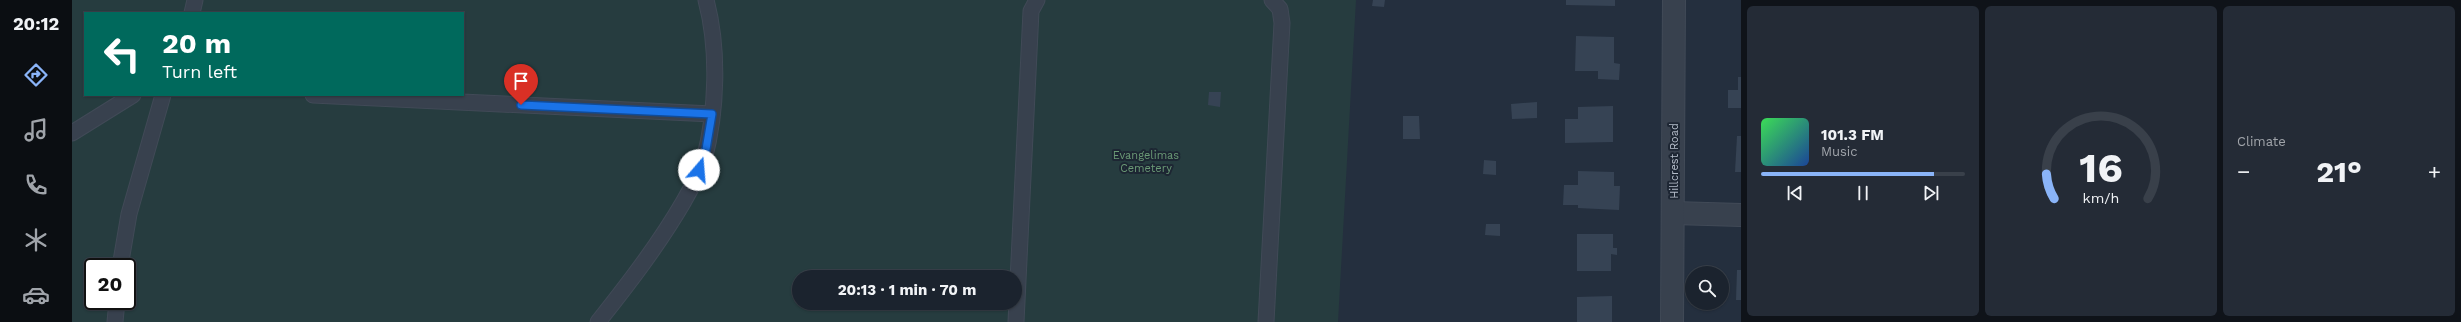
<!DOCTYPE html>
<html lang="en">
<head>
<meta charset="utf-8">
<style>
  :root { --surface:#1b232e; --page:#242b36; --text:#f1f3f6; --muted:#a0a4aa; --line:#39404a; --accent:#8ab4f8 }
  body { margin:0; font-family:"Work Sans",sans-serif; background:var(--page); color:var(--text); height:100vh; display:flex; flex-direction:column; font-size:15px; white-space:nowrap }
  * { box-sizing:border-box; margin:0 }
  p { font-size:13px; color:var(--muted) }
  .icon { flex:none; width:22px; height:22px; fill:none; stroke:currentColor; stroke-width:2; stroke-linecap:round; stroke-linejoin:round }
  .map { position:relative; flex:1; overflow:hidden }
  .panel { display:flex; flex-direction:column; gap:6px; padding:6px; background:#0f1319; width:720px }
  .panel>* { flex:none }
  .banner { position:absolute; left:12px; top:12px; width:380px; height:84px; border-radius:0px; box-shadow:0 1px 3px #0004,0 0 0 1px var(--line); background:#00695c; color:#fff; overflow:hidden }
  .tools { position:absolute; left:1613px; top:266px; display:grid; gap:8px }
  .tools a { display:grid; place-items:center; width:44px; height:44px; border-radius:50%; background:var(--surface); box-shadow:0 1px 3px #0004,0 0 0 1px var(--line); font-size:20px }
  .speed { position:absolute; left:12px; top:258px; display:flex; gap:8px; font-size:20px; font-weight:700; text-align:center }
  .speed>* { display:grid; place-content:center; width:52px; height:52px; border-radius:50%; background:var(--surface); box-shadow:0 1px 3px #0004,0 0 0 1px var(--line); line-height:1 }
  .speed .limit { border:2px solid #111; border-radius:6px; background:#fff; color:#111 }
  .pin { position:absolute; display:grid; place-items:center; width:34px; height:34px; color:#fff; margin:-41px -17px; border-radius:50% 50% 50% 0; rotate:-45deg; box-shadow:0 0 4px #0007 }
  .pin .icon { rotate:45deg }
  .me { position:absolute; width:44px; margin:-22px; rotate:18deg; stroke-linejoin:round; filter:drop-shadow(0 0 3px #0008) }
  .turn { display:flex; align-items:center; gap:14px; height:84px; padding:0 12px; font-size:18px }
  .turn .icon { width:52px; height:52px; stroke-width:2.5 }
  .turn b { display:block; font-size:28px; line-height:34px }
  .big { font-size:30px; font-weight:700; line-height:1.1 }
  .panel .card { flex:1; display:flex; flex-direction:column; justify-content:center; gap:6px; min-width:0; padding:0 14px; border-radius:6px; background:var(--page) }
  .panel .dial { align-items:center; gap:0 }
  .dial svg { height:104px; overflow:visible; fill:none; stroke:var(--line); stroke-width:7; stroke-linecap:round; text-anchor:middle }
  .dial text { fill:var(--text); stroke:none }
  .song { display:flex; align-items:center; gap:12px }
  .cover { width:48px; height:48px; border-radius:6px; background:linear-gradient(135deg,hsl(130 70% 55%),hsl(220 70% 35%)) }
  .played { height:4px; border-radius:2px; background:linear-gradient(90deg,var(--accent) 85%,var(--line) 85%) }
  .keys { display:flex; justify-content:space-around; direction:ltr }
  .heat { display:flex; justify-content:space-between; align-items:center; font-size:22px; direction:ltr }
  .panel .tiles { flex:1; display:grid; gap:6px; grid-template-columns:repeat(3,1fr) }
  .trip { position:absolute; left:720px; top:270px; width:230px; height:40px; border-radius:20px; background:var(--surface); box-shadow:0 1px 3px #0004,0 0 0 1px var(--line); font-weight:700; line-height:40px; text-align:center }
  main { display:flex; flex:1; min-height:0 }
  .tabs { display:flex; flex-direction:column; width:72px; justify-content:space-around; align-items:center; background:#0b0e12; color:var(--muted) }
  .tabs .icon { width:28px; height:28px }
  .tabs .active { color:var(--accent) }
  .tabs b { font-size:18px; color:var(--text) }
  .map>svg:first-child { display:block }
  .green { fill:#263c3f; fill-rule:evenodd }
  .building { fill:#364354 }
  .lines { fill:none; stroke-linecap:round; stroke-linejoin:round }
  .service-casing { stroke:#414a57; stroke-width:17 }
  .minor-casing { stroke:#414a57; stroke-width:24 }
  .service { stroke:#38414e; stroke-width:15 }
  .minor { stroke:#38414e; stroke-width:22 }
  .route-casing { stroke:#114b97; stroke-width:10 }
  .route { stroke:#1a73e8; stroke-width:7 }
  .labels { text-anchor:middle; stroke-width:4; stroke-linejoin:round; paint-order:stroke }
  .park-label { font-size:11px; fill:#6b9a76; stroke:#1d2633 }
  .street-label { font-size:11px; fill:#b4bcc9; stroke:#1d2633 }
</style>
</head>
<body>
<main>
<nav class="tabs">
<b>20:12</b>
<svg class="icon active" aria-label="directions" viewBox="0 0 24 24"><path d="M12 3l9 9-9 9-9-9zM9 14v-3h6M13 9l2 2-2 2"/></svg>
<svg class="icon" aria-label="music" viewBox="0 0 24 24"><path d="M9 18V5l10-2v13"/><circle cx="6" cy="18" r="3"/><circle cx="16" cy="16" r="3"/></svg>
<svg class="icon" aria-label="phone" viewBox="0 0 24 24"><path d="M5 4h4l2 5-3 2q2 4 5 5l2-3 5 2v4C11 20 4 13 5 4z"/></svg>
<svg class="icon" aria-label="climate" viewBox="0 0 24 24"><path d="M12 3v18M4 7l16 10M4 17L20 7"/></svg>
<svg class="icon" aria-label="car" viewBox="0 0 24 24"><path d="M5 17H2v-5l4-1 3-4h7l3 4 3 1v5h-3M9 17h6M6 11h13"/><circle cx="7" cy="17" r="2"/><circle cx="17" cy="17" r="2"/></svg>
</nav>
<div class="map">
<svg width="1669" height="322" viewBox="0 0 1669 322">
  <rect width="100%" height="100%" fill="#242f3e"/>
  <path class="green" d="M0,0h1284l-18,322h-1266zM13,13h378v82h-378zM21,267h34v34h-34zM727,277h216v26h-216z"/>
  <g class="building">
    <path d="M1301,0h12l-1,7 -12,-1z"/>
    <path d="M1494,0h49v6l-49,-1z"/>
    <path d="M1504,36l38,1v26l6,1 -1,16 -21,-1v-8h-23z"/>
    <path d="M1666,77h3v31h-13v-18h10z"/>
    <path d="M1137,92h12l-1,15 -12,-2z"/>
    <path d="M1465,102v16l-25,1 -1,-15z"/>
    <path d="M1541,106v36l-48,1v-24h13v-12z"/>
    <path d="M1331,116h16l1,23h-17z"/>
    <path d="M1665,136h4v36h-6z"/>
    <path d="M1412,160l12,1v14l-13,-1z"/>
    <path d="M1506,171l36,1v14h6l-1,24 -41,-2v-3h-15l1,-20h14z"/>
    <path d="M1414,224h14v12l-15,-1z"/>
    <path d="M1505,234h36v14h4v7l-6,-1v17h-34z"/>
    <path d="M1665,270h4v30h-5z"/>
    <path d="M1540,296v26h-35v-25z"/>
  </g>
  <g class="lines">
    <defs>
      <g id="service">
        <path d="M120,13l3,-13"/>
        <path d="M241,95l399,19"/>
        <path d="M0,133l61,-38"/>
        <path d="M48,267l9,-53 34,-119"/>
        <path d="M43,322l2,-21"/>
        <path d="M526,322c31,-39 61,-78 86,-121 7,-13 16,-27 20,-41 13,-49 15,-111 2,-160"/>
        <path d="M944,322l15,-311 6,-11"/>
        <path d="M1194,322l16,-299 -2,-14 -8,-9"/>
      </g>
      <g id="minor">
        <path d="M1602,213l67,2"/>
        <path d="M1600,322l2,-322"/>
      </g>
    </defs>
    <use href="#service" class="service-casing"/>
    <use href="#minor" class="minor-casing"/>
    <use href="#service" class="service"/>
    <use href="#minor" class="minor"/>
  </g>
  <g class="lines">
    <defs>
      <path id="route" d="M449,105l191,9 -8,47 -5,9"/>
    </defs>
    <use href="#route" class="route-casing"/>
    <use href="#route" class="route"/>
  </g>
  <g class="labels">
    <g class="park-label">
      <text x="1074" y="159">Evangelimas<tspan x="1074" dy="13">Cemetery</tspan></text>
    </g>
    <g class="street-label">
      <text transform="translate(1602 161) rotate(-90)" y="4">Hillcrest Road</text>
    </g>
  </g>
</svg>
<div class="tools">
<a><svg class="icon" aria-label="search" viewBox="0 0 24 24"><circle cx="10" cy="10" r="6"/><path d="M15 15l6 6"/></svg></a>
</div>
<div class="speed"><div class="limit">20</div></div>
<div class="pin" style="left:449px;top:105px;background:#d93025"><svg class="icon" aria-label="arrive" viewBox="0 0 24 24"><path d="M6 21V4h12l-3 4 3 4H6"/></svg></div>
<svg class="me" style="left:627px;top:170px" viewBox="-20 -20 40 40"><circle r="19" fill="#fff"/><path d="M0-13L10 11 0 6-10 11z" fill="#1a73e8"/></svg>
<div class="trip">20:13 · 1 min · 70 m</div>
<div class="banner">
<div class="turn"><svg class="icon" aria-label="left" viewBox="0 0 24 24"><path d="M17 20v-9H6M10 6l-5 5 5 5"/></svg><div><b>20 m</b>Turn left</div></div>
</div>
</div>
<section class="panel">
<div class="tiles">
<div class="card">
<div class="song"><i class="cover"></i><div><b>101.3 FM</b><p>Music</p></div></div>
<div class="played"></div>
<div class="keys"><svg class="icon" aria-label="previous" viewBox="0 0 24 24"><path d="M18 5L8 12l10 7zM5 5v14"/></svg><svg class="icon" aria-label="pause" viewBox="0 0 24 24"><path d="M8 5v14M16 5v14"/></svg><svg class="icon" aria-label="next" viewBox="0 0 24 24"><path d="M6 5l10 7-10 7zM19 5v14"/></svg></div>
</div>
<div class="card dial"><svg viewBox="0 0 100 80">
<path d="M14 69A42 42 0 1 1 86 69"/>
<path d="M14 69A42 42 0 0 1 8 50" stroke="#8ab4f8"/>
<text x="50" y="56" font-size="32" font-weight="700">16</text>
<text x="50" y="72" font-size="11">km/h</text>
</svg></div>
<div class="card"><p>Climate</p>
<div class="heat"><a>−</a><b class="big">21°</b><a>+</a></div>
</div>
</div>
</section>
</main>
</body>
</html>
